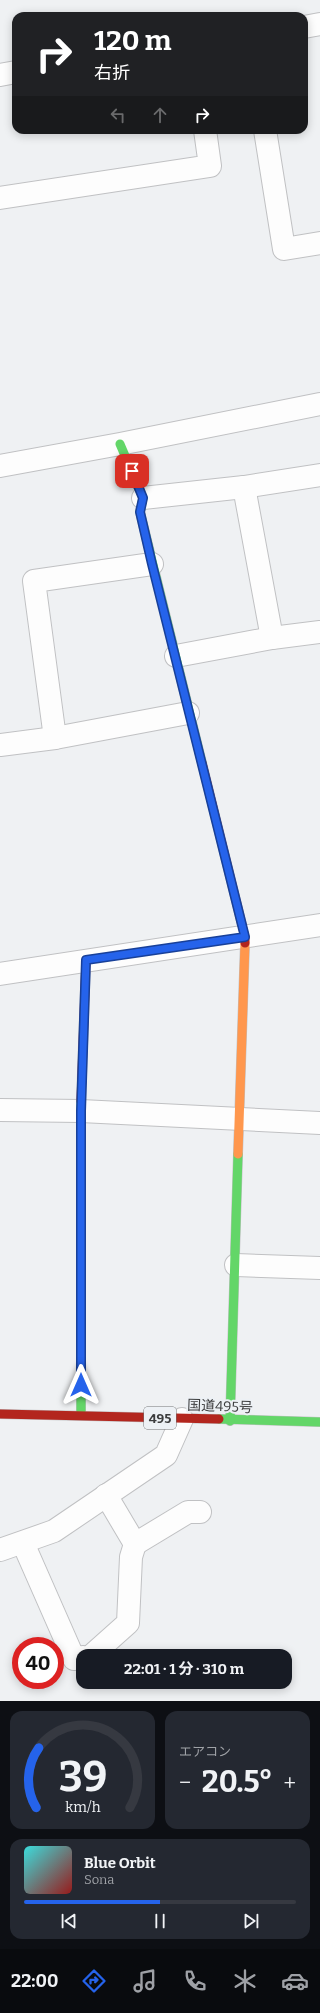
<!DOCTYPE html>
<html lang="ja">
<head>
<meta charset="utf-8">
<style>
  :root { --surface:#171b24; --page:#242831; --text:#f1f3f6; --muted:#9ea1a6; --line:#363941; --accent:#2563eb }
  body { margin:0; font-family:Bitter,"Noto Sans JP",serif; background:var(--page); color:var(--text); height:100vh; display:flex; flex-direction:column; font-size:15px; white-space:nowrap }
  * { box-sizing:border-box; margin:0 }
  p { font-size:13px; color:var(--muted) }
  .icon { flex:none; width:22px; height:22px; fill:none; stroke:currentColor; stroke-width:2; stroke-linecap:round; stroke-linejoin:round }
  .map { position:relative; height:1701px; overflow:hidden }
  .drawer { display:flex; flex-direction:column; gap:10px; padding:10px; background:#0d0f14; flex:1 }
  .drawer>* { flex:none }
  .banner { position:absolute; left:12px; top:12px; width:296px; height:122px; border-radius:12px; box-shadow:0 2px 10px #0003; background:#202124; color:#fff; overflow:hidden }
  .speed { position:absolute; left:12px; top:1637px; display:flex; gap:8px; font-size:20px; font-weight:700; text-align:center }
  .speed>* { display:grid; place-content:center; width:52px; height:52px; border-radius:50%; background:var(--surface); box-shadow:0 2px 10px #0003; line-height:1 }
  .speed .limit { border:6px solid #d22; background:#fff; color:#111 }
  .pin { position:absolute; display:grid; place-items:center; width:34px; height:34px; color:#fff; margin:-17px; border-radius:8px; box-shadow:0 2px 6px #0006 }
  .me { position:absolute; width:44px; margin:-22px; rotate:0deg; stroke-linejoin:round; filter:drop-shadow(0 0 3px #0008) }
  .turn { display:flex; align-items:center; gap:14px; height:84px; padding:0 16px; font-size:18px }
  .turn .icon { width:52px; height:52px; stroke-width:2.5 }
  .turn b { display:block; font-size:28px; line-height:34px }
  .lanes { display:flex; align-items:center; height:38px; padding:0 16px; background:#0003; justify-content:center; gap:20px; direction:ltr }
  .lanes .off { opacity:.35 }
  .big { font-size:30px; font-weight:700; line-height:1.1 }
  .drawer .widget { flex:1; display:flex; flex-direction:column; justify-content:center; gap:6px; min-width:0; padding:0 14px; border-radius:12px; background:var(--page) }
  .drawer .dial { align-items:center; gap:0 }
  .dial svg { height:104px; overflow:visible; fill:none; stroke:var(--line); stroke-width:7; stroke-linecap:round; text-anchor:middle }
  .dial text { fill:var(--text); stroke:none }
  .song { display:flex; align-items:center; gap:12px }
  .cover { width:48px; height:48px; border-radius:6px; background:linear-gradient(135deg,hsl(180 70% 55%),hsl(0 70% 35%)) }
  .played { height:4px; border-radius:2px; background:linear-gradient(90deg,var(--accent) 50%,var(--line) 50%) }
  .keys { display:flex; justify-content:space-around; direction:ltr }
  .heat { display:flex; justify-content:space-between; align-items:center; font-size:22px; direction:ltr }
  .drawer .tiles { flex:1; display:grid; gap:10px; grid-template-columns:1fr 1fr }
  .widget:last-child { grid-column:span 2 }
  .trip { position:absolute; left:76px; top:1649px; width:216px; height:40px; border-radius:12px; background:var(--surface); box-shadow:0 2px 10px #0003; font-weight:700; line-height:40px; text-align:center }
  .tabs { display:flex; height:64px; justify-content:space-around; align-items:center; background:#090b0e; color:var(--muted) }
  .tabs .icon { width:28px; height:28px }
  .tabs .current { color:var(--accent) }
  .tabs b { font-size:18px; color:var(--text) }
  .map>svg:first-child { display:block }
  .lines { fill:none; stroke-linecap:round; stroke-linejoin:round }
  .street-casing { stroke:#c0c1c3; stroke-width:24 }
  .fast-casing { stroke:#c0c1c3; stroke-width:10 }
  .slow-casing { stroke:#c0c1c3; stroke-width:10 }
  .jam-casing { stroke:#c0c1c3; stroke-width:10 }
  .street { stroke:#fdfdfd; stroke-width:22 }
  .fast { stroke:#63d668; stroke-width:9 }
  .slow { stroke:#ff974d; stroke-width:9 }
  .jam { stroke:#b3261e; stroke-width:9 }
  .route-casing { stroke:#184099; stroke-width:10 }
  .route { stroke:#2563eb; stroke-width:7 }
  .labels { text-anchor:middle; stroke-width:4; stroke-linejoin:round; paint-order:stroke }
  .shield { fill:#edf1f5; stroke:#717375; stroke-width:1 }
  .shield-label { font-size:13px; font-weight:bold; fill:#3c3d3e }
  .street-label { font-size:14px; fill:#3c3d3e; stroke:#edf1f5 }
</style>
</head>
<body>
<div class="map">
<svg width="320" height="1701" viewBox="0 0 320 1701">
  <rect width="100%" height="100%" fill="#eff1f3"/>
  <g class="lines">
    <defs>
      <g id="street">
        <path d="M304,27l16,-3"/>
        <path d="M0,75l16,-3"/>
        <path d="M265,130l19,119 36,-6"/>
        <path d="M0,198l210,-32 -5,-36"/>
        <path d="M0,466l120,-22 200,-40"/>
        <path d="M244,487l28,151"/>
        <path d="M143,498l101,-11 76,-12"/>
        <path d="M176,656l96,-18 48,-6"/>
        <path d="M55,738l-21,-157 118,-17"/>
        <path d="M0,745l55,-7 133,-25"/>
        <path d="M0,974l320,-49"/>
        <path d="M0,1110l81,1 239,12"/>
        <path d="M236,1265l84,3"/>
        <path d="M23,1543l51,116 9,-2"/>
        <path d="M135,1544l53,-32h12"/>
        <path d="M0,1550l54,-19 112,-76 16,-36"/>
        <path d="M91,1656l37,-33 3,-66 4,-13 -29,-49"/>
      </g>
      <g id="fast">
        <path d="M120,444l23,54 -3,14 62,251"/>
        <path d="M81,1415v-314"/>
        <path d="M219,1419l101,3"/>
        <path d="M230,1421l8,-267"/>
      </g>
      <path id="slow" d="M238,1154l7,-211"/>
      <g id="jam">
        <path d="M202,763l43,174v6"/>
        <path d="M81,1101l5,-140"/>
        <path d="M0,1414l219,5"/>
      </g>
    </defs>
    <use href="#street" class="street-casing"/>
    <use href="#fast" class="fast-casing"/>
    <use href="#slow" class="slow-casing"/>
    <use href="#jam" class="jam-casing"/>
    <use href="#street" class="street"/>
    <use href="#fast" class="fast"/>
    <use href="#slow" class="slow"/>
    <use href="#jam" class="jam"/>
  </g>
  <g class="lines">
    <defs>
      <path id="route" d="M81,1385v-274l5,-151 159,-23 -93,-373 -12,-52 3,-14 -11,-27"/>
    </defs>
    <use href="#route" class="route-casing"/>
    <use href="#route" class="route"/>
  </g>
  <g class="labels">
    <rect class="shield" x="144" y="1407" width="32" height="22" rx="3"/>
    <g class="shield-label">
      <text x="160" y="1423">495</text>
    </g>
    <g class="street-label">
      <text transform="translate(220 1406) rotate(2)" y="5">国道495号</text>
    </g>
  </g>
</svg>
<div class="speed"><div class="limit">40</div></div>
<div class="pin" style="left:132px;top:471px;background:#d93025"><svg class="icon" aria-label="arrive" viewBox="0 0 24 24"><path d="M6 21V4h12l-3 4 3 4H6"/></svg></div>
<svg class="me" style="left:81px;top:1385px" viewBox="-20 -20 40 40"><path d="M0-17L14 15 0 8-14 15z" fill="#2563eb" stroke="#fff" stroke-width="4"/></svg>
<div class="trip">22:01 · 1 分 · 310 m</div>
<div class="banner">
<div class="turn"><svg class="icon" aria-label="right" viewBox="0 0 24 24"><path d="M7 20v-9h11M14 6l5 5-5 5"/></svg><div><b>120 m</b>右折</div></div>
<div class="lanes"><svg class="icon off" aria-label="left" viewBox="0 0 24 24"><path d="M17 20v-9H6M10 6l-5 5 5 5"/></svg><svg class="icon off" aria-label="ahead" viewBox="0 0 24 24"><path d="M12 20V5M6 11l6-6 6 6"/></svg><svg class="icon" aria-label="right" viewBox="0 0 24 24"><path d="M7 20v-9h11M14 6l5 5-5 5"/></svg></div>
</div>
</div>
<section class="drawer">
<div class="tiles">
<div class="widget dial"><svg viewBox="0 0 100 80">
<path d="M14 69A42 42 0 1 1 86 69"/>
<path d="M14 69A42 42 0 0 1 16 23" stroke="#2563eb"/>
<text x="50" y="56" font-size="32" font-weight="700">39</text>
<text x="50" y="72" font-size="11">km/h</text>
</svg></div>
<div class="widget"><p>エアコン</p>
<div class="heat"><a>−</a><b class="big">20.5°</b><a>+</a></div>
</div>
<div class="widget">
<div class="song"><i class="cover"></i><div><b>Blue Orbit</b><p>Sona</p></div></div>
<div class="played"></div>
<div class="keys"><svg class="icon" aria-label="previous" viewBox="0 0 24 24"><path d="M18 5L8 12l10 7zM5 5v14"/></svg><svg class="icon" aria-label="pause" viewBox="0 0 24 24"><path d="M8 5v14M16 5v14"/></svg><svg class="icon" aria-label="next" viewBox="0 0 24 24"><path d="M6 5l10 7-10 7zM19 5v14"/></svg></div>
</div>
</div>
</section>
<nav class="tabs">
<b>22:00</b>
<svg class="icon current" aria-label="directions" viewBox="0 0 24 24"><path d="M12 3l9 9-9 9-9-9zM9 14v-3h6M13 9l2 2-2 2"/></svg>
<svg class="icon" aria-label="music" viewBox="0 0 24 24"><path d="M9 18V5l10-2v13"/><circle cx="6" cy="18" r="3"/><circle cx="16" cy="16" r="3"/></svg>
<svg class="icon" aria-label="phone" viewBox="0 0 24 24"><path d="M5 4h4l2 5-3 2q2 4 5 5l2-3 5 2v4C11 20 4 13 5 4z"/></svg>
<svg class="icon" aria-label="climate" viewBox="0 0 24 24"><path d="M12 3v18M4 7l16 10M4 17L20 7"/></svg>
<svg class="icon" aria-label="car" viewBox="0 0 24 24"><path d="M5 17H2v-5l4-1 3-4h7l3 4 3 1v5h-3M9 17h6M6 11h13"/><circle cx="7" cy="17" r="2"/><circle cx="17" cy="17" r="2"/></svg>
</nav>
</body>
</html>
